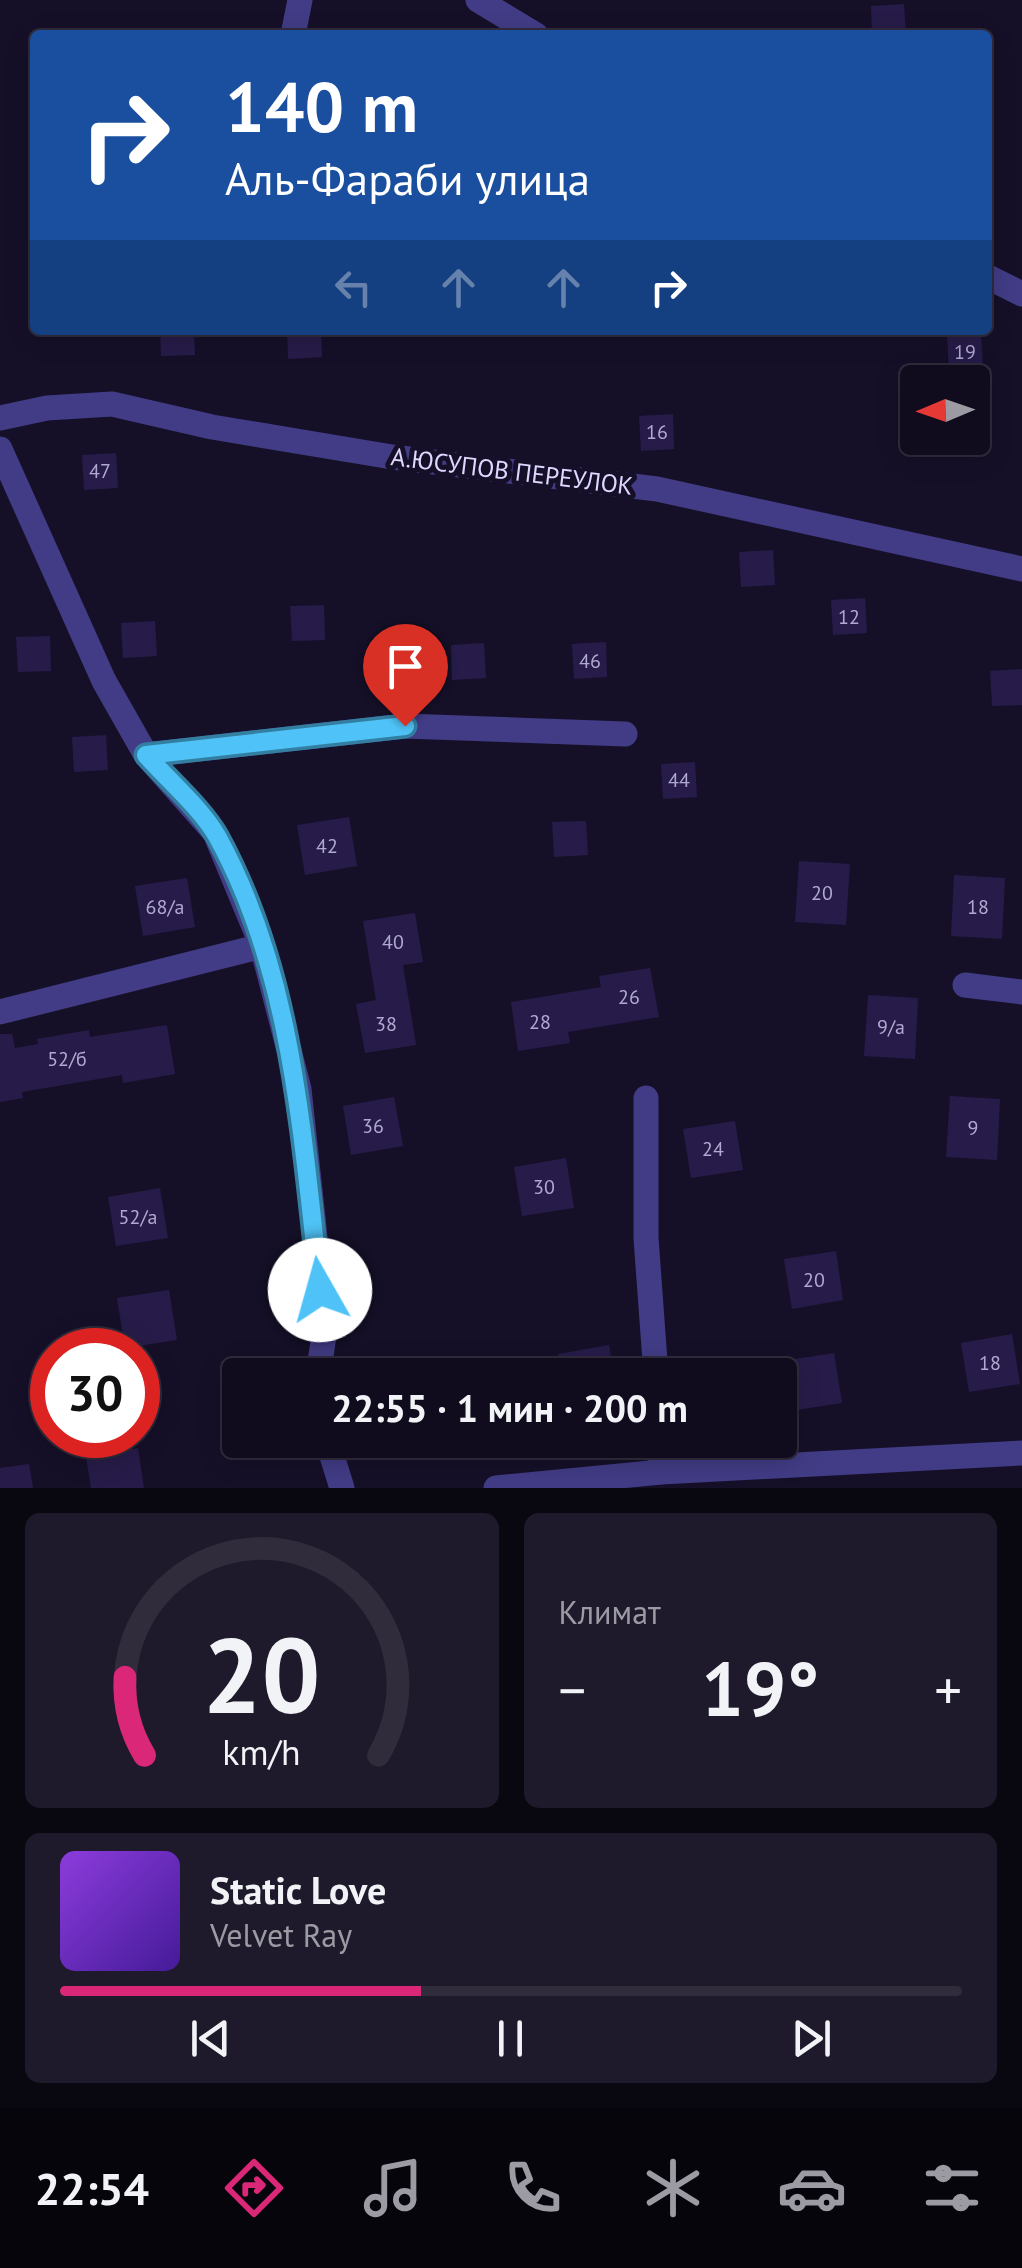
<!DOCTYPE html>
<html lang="ru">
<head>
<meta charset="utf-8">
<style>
  :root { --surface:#100c1e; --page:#1e1a2b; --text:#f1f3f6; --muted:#9c9ba4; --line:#302c3c; --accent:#db2777 }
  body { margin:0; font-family:"PT Sans",sans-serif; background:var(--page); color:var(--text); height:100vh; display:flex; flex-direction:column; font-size:38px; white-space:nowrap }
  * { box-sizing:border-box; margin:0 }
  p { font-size:32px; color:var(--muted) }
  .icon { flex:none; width:55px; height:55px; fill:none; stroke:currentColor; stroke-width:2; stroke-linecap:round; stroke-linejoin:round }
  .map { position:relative; height:1488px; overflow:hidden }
  .panel { display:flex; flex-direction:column; gap:25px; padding:25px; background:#090710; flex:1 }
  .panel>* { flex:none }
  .hud { position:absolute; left:30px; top:30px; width:962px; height:305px; border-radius:10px; box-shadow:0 5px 25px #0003,0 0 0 2px var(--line); background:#1a4fa0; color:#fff; overflow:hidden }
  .needle { width:65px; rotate:268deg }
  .tools { position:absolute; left:900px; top:365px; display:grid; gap:20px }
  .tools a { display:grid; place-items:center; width:90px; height:90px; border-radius:10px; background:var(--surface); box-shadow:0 5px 25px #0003,0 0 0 2px var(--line); font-size:50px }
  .speed { position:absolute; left:30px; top:1328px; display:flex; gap:20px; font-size:50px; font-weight:700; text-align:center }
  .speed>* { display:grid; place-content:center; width:130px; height:130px; border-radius:50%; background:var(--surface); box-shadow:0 5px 25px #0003,0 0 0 2px var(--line); line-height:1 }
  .speed .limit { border:15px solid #d22; background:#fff; color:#111 }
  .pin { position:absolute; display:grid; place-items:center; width:85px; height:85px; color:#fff; margin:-102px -42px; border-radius:50% 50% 50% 0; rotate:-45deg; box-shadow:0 0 10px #0007 }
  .pin .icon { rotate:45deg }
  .me { position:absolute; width:110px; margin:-55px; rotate:353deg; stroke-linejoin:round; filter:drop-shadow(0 0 8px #0008) }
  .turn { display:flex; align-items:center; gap:35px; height:210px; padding:0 30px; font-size:45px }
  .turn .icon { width:130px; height:130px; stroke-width:2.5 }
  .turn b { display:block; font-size:70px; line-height:85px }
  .lanes { display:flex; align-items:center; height:95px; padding:0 30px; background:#0003; justify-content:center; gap:50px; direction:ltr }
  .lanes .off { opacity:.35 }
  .big { font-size:75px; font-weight:800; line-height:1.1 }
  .panel .widget { flex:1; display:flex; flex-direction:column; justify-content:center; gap:15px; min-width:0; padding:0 35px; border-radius:15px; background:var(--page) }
  .panel .dial { align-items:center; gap:0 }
  .dial svg { height:260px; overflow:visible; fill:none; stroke:var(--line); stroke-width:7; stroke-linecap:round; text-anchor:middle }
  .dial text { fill:var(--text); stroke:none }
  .song { display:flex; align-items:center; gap:30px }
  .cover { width:120px; height:120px; border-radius:15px; background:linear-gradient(135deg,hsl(270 70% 55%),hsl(260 70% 35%)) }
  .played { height:10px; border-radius:5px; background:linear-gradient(90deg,var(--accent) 40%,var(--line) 40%) }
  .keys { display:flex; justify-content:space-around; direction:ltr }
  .heat { display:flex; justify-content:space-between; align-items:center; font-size:55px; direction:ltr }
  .panel .tiles { flex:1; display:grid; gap:25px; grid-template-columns:1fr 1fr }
  .widget:last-child { grid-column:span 2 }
  .trip { position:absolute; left:222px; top:1358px; width:575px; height:100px; border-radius:10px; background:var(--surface); box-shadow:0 5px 25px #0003,0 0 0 2px var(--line); font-weight:800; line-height:100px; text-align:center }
  .dock { display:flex; height:160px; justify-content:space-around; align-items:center; background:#06050c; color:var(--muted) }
  .dock .icon { width:70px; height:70px }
  .dock .active { color:var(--accent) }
  .dock b { font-size:45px; color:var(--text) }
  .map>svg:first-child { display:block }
  .building { fill:#271c49 }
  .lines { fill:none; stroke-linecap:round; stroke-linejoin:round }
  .minor { stroke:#423c86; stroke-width:25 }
  .route-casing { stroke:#337fa1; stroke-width:25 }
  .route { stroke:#4fc3f7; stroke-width:18 }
  .labels { text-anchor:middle; stroke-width:10; stroke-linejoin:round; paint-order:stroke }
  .number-label { font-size:20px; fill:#b0a9d2 }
  .street-label { font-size:25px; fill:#ded8ff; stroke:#151028 }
</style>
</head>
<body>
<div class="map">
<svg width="1022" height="1488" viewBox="0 0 1022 1488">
  <rect width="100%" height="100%" fill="#151028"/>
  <g class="building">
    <path d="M904,4l2,31h-34l-1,-29z"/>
    <path d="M160,330h34l1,25 -34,1z"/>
    <path d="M287,330h34l1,27 -34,2z"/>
    <path d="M981,334l2,34 -34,2 -2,-35z"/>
    <path d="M673,414l1,35 -33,2 -2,-35z"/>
    <path d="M116,453l2,35 -34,2 -2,-35z"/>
    <path d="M773,550l2,35 -34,2 -2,-35z"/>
    <path d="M865,598l2,35 -34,2 -2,-35z"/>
    <path d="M324,605l1,35 -33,1 -2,-35z"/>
    <path d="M155,621l2,35 -34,2 -2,-35z"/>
    <path d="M50,636l1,35 -33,1 -2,-35z"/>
    <path d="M606,642l1,35 -33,2 -2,-35z"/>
    <path d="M484,643l2,35 -34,2 -1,-35z"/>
    <path d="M1022,669v36l-30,1 -2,-35z"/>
    <path d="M106,735l2,35 -34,2 -2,-35z"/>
    <path d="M695,762l2,35 -34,2 -2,-35z"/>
    <path d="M349,817l8,49 -52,9 -8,-50z"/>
    <path d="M586,821l2,34 -34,2 -2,-35z"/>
    <path d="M799,861l51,3 -4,61 -51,-3z"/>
    <path d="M954,875l51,3 -3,61 -51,-3z"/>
    <path d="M187,878l8,49 -52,9 -8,-50z"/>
    <path d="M415,913l8,49 -20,3 13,80 -51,8 -9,-49 20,-4 -13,-79z"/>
    <path d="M650,968l9,49 -91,15 2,11 -52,8 -7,-49 90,-15 -2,-11z"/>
    <path d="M868,995l50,3 -3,61 -51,-3z"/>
    <path d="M167,1025l8,49 -52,9 -1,-8 -100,17 1,6 -23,4v-68h12l3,14 23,-4 -1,-5 52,-9 1,7z"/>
    <path d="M950,1096l50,3 -3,61 -51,-3z"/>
    <path d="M394,1097l9,49 -52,9 -8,-49z"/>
    <path d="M735,1121l8,49 -52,8 -8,-49z"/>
    <path d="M566,1158l8,50 -52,8 -8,-49z"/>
    <path d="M160,1188l8,50 -52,8 -8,-49z"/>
    <path d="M836,1251l7,49 -51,9 -8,-50z"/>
    <path d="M169,1290l8,50 -52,8 -8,-50z"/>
    <path d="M1012,1334l8,50 -51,8 -8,-49z"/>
    <path d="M609,1345l5,30h-53l-3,-21z"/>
    <path d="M834,1353l8,50 -52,8 -8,-50z"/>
    <path d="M138,1448l6,40h-53l-5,-31z"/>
    <path d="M29,1464l4,24h-33v-20z"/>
  </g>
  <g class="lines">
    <g class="minor">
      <path d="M478,0l58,35"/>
      <path d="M293,35l7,-35"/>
      <path d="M988,277l34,17"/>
      <path d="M0,418l47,-10 65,-4 100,23 180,30 265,32 365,80"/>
      <path d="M0,449l104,232 42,74 69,78 47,113 37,143 26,240 -7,46"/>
      <path d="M146,755l259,-29 220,8"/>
      <path d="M965,985l57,7"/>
      <path d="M0,1012l262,-66"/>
      <path d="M646,1098v140l10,137"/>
      <path d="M327,1440l15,48"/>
      <path d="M659,1440l2,32"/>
      <path d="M496,1488l165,-16 361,-19"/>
    </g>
  </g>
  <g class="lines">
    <defs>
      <path id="route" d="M320,1290c-18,-154 -27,-316 -103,-454 -17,-29 -49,-56 -71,-81l259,-29"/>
    </defs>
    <use href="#route" class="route-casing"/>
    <use href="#route" class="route"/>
  </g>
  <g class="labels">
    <g class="number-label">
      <text x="965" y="359">19</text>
      <text x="657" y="439">16</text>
      <text x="100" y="478">47</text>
      <text x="849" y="624">12</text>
      <text x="590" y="668">46</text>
      <text x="679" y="787">44</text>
      <text x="327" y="853">42</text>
      <text x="822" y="900">20</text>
      <text x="165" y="914">68/а</text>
      <text x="978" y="914">18</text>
      <text x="393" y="949">40</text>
      <text x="629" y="1004">26</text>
      <text x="540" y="1029">28</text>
      <text x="386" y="1031">38</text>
      <text x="891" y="1034">9/а</text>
      <text x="67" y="1066">52/б</text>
      <text x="373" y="1133">36</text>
      <text x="973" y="1135">9</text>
      <text x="713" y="1156">24</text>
      <text x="544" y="1194">30</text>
      <text x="138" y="1224">52/а</text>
      <text x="814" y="1287">20</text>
      <text x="990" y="1370">18</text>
    </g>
    <g class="street-label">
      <text transform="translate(512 471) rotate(7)" y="9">А.ЮСУПОВ ПЕРЕУЛОК</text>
    </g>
  </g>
</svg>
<div class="tools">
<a><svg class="needle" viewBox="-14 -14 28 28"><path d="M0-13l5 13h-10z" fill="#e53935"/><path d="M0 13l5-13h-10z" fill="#9c9ba4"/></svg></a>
</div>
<div class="speed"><div class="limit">30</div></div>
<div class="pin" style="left:405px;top:726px;background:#d93025"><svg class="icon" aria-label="arrive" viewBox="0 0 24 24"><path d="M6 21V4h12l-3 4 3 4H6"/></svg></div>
<svg class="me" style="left:320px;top:1290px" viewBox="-20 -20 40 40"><circle r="19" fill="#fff"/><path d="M0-13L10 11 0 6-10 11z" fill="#4fc3f7"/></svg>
<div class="trip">22:55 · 1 мин · 200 m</div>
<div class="hud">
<div class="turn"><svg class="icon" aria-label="right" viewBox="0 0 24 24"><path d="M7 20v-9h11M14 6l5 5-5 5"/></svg><div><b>140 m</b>Аль-Фараби улица</div></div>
<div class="lanes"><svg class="icon off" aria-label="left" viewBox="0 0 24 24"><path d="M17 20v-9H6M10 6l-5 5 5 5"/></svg><svg class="icon off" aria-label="ahead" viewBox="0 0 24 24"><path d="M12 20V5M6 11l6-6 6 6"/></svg><svg class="icon off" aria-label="ahead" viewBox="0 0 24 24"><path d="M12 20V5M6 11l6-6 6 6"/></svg><svg class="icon" aria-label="right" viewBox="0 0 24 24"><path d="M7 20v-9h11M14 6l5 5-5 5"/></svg></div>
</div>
</div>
<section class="panel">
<div class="tiles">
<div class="widget dial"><svg viewBox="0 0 100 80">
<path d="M14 69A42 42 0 1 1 86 69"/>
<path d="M14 69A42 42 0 0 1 8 45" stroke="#db2777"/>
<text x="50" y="56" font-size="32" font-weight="700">20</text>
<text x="50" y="72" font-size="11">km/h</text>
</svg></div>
<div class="widget"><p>Климат</p>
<div class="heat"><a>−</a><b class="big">19°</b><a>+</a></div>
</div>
<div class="widget">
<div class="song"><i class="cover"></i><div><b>Static Love</b><p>Velvet Ray</p></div></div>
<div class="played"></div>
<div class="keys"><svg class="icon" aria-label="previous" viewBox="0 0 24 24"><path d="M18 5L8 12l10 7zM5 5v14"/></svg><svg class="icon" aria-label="pause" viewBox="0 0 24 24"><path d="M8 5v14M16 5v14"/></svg><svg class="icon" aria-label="next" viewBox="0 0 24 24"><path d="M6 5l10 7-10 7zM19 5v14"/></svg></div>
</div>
</div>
</section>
<nav class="dock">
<b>22:54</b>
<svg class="icon active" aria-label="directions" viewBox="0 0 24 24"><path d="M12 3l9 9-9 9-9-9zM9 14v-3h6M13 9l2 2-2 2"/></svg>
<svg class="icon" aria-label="music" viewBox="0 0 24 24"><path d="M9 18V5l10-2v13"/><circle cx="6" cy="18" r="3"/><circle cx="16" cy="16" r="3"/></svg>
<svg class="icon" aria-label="phone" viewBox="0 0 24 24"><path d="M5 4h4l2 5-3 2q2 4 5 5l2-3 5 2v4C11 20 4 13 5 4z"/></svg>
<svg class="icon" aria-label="climate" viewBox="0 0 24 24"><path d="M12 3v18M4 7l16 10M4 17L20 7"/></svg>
<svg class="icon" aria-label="car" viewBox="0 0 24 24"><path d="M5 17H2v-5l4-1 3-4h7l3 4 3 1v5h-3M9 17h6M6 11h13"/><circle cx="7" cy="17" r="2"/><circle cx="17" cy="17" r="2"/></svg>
<svg class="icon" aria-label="filters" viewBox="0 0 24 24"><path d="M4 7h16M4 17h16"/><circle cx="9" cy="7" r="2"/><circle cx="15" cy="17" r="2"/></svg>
</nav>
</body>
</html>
